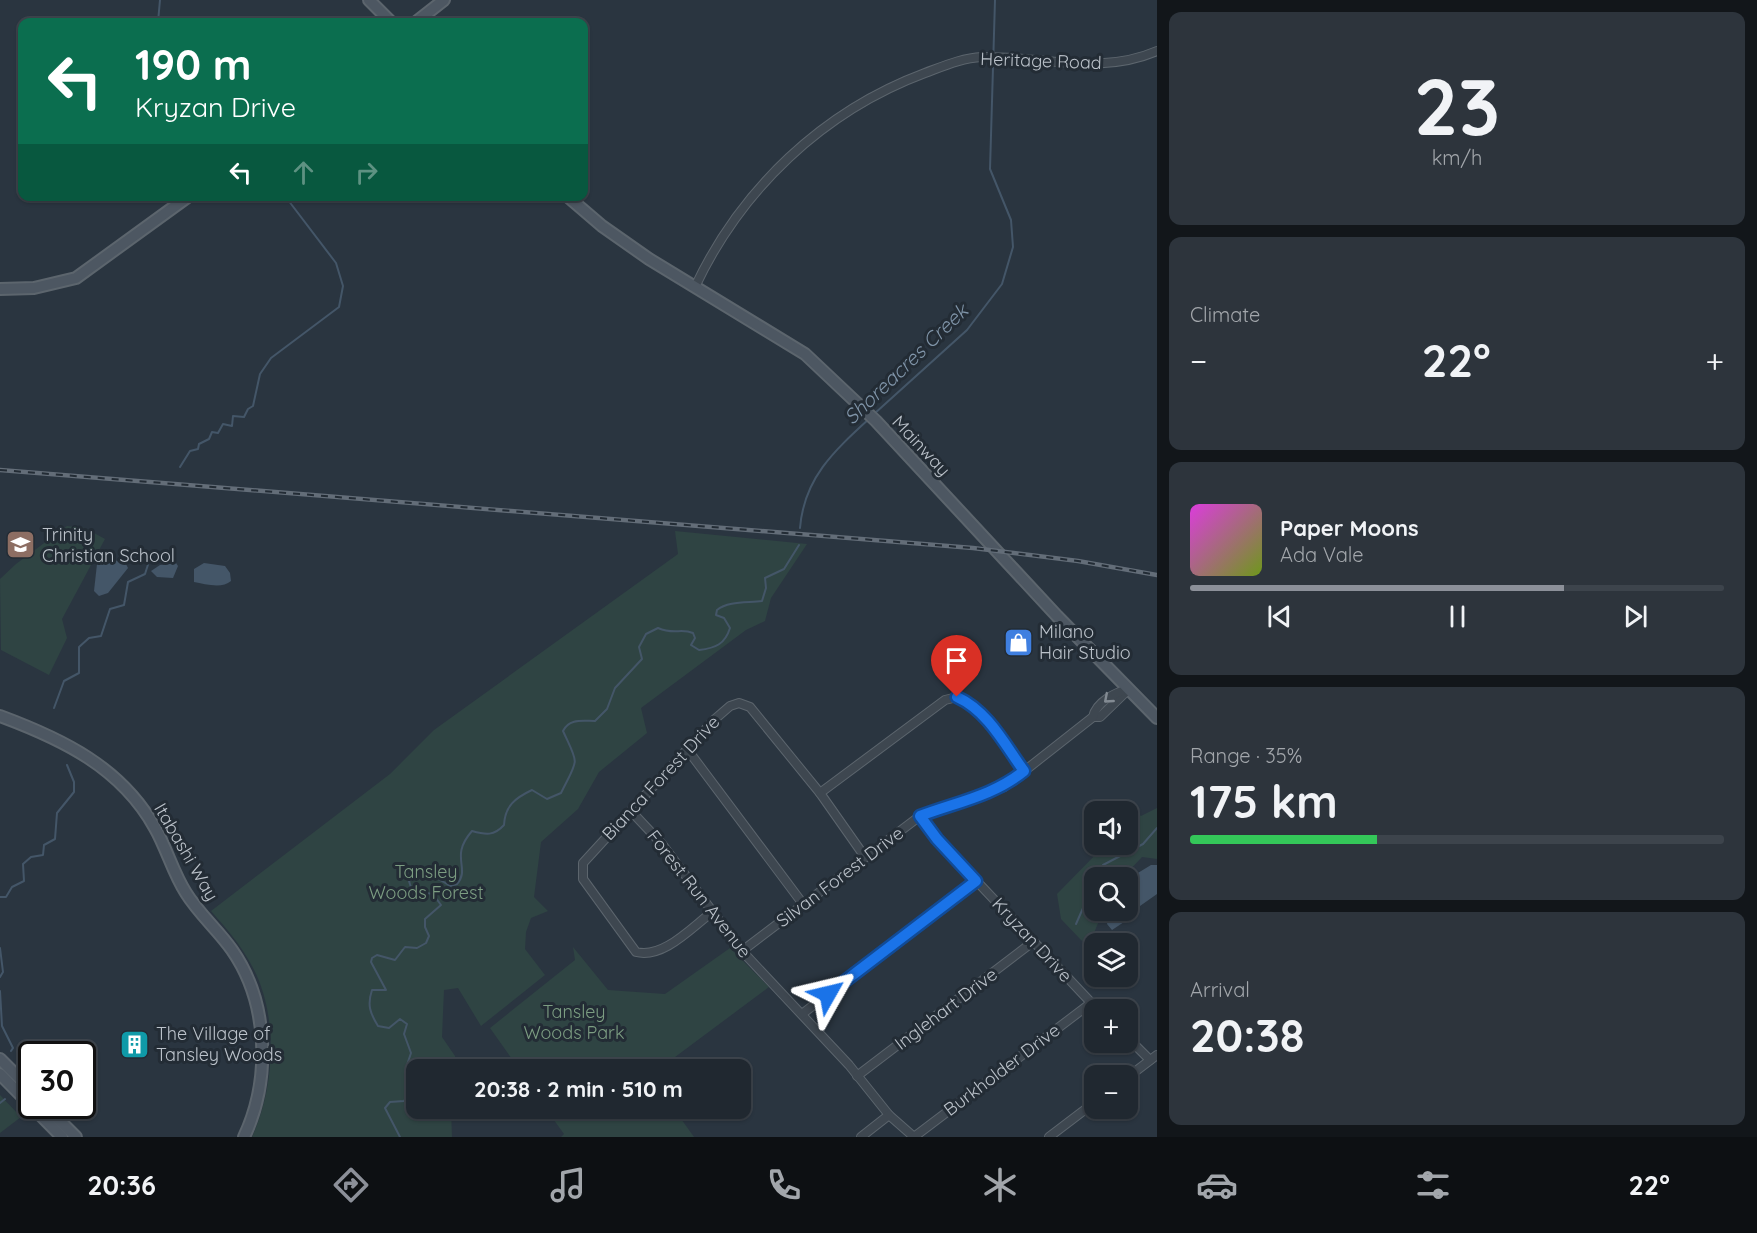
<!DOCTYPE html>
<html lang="en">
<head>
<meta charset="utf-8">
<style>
  :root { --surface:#202830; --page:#2d343c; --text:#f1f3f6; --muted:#a2a6ab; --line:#3d444c; --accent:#8c9099 }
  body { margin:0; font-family:Quicksand,sans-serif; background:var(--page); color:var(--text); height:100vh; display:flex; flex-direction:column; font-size:22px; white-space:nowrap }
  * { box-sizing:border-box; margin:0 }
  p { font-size:20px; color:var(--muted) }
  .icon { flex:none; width:33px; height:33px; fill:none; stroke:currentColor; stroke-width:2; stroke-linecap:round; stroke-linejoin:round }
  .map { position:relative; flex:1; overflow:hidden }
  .side { display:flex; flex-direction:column; gap:12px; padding:12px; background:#12161a; width:600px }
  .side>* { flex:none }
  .guide { position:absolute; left:18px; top:18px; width:570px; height:183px; border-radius:12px; box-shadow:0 2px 4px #0004,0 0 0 2px var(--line); background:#0b6e4f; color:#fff; overflow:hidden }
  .buttons { position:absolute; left:1084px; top:801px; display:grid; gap:12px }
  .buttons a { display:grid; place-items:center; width:54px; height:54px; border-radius:12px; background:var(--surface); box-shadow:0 2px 4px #0004,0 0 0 2px var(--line); font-size:30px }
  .speed { position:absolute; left:18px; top:1041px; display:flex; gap:12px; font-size:30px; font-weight:700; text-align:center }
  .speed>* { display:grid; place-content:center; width:78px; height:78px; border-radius:50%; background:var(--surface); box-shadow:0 2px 4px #0004,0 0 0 2px var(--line); line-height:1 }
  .speed .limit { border:3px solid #111; border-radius:9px; background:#fff; color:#111 }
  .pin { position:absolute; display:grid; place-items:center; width:51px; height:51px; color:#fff; margin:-62px -26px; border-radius:50% 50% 50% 0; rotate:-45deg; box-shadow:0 0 6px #0007 }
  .pin .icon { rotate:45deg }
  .me { position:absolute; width:66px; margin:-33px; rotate:53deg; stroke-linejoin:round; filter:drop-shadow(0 0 4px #0008) }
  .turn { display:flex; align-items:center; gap:21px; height:126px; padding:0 18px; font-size:27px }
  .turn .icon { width:78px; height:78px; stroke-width:2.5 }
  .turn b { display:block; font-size:42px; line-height:51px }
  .lanes { display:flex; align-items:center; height:57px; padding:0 18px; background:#0003; justify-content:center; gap:30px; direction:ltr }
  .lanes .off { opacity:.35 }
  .big { font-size:45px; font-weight:700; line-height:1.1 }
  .side .card { flex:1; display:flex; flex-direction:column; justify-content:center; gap:9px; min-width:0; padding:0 21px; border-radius:12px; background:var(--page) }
  .side .dial { align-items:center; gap:0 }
  .dial b { font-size:78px; line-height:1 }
  .song { display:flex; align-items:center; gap:18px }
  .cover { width:72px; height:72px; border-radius:9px; background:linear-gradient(135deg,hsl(300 70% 55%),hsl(80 70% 35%)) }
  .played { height:6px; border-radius:3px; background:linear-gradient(90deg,var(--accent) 70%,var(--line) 70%) }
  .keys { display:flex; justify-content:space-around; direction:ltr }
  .heat { display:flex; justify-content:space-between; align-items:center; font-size:33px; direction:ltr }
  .charge { height:9px; border-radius:4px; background:linear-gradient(90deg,#34c759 35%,var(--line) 0) }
  .trip { position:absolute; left:406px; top:1059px; width:345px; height:60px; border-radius:12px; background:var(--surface); box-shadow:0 2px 4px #0004,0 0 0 2px var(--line); font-weight:700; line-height:60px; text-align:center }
  .tabs { display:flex; height:96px; justify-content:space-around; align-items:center; background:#0d1013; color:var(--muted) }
  .tabs .icon { width:42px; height:42px }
  .tabs .current { color:var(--accent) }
  .tabs b { font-size:27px; color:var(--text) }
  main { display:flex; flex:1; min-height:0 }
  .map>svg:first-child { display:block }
  .green { fill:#2f4443 }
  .water { fill:#445668 }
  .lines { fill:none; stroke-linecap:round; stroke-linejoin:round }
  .stream { stroke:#445668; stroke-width:2 }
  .street-casing { stroke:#5c656d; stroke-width:10 }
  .secondary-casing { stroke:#5c656d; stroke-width:14 }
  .street { stroke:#3e4750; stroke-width:8 }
  .secondary { stroke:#4d5762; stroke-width:10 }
  .rail-casing { stroke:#636d78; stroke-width:4.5 }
  .rail { stroke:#232c35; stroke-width:2; stroke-dasharray:7; stroke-linecap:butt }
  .oneway { stroke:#838b93 }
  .route-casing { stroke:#114b97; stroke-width:15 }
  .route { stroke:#1a73e8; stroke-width:10 }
  .labels { text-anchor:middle; stroke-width:6; stroke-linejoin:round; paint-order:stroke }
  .street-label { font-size:18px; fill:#bbc2ca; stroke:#232c35 }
  .poi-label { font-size:18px; fill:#bbc2ca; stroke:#232c35; text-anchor:start }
  .park-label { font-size:18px; fill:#7c9d82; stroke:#232c35 }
  .water-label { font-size:20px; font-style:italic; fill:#8095a9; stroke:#232c35 }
</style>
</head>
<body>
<main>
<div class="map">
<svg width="1157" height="1137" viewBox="0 0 1157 1137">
  <rect width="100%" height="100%" fill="#2a3540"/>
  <g class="green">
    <path d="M67,526l18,2 20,11 -43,80 5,19 -18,37 -48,-25 -1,-71 16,-15z"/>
    <path d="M675,531l132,13 -36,54 -6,23 -19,9 -105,78 6,25 -48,39 -21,37 -37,33 -7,55 14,14 -17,7 -5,14 -1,17 20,26 -64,51 -23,-38 -14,2 -2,47 13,19 2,13 -40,1v38l34,1 1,28h-200c23,-50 27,-122 0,-171 -11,-21 -26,-38 -41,-55l179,-137 44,-44 244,-176z"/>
    <path d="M1157,808v51l-15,-2 -19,20 -28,1v32l8,1 -9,22 -12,8 -21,-22 -4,-25 48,-49 23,-1v-23l8,-9 5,4z"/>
    <path d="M573,947l35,43 57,4 65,-46 39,39 -110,82h-140l-29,-41 85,-68z"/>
    <path d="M0,1095l21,22 -21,16z"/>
    <path d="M546,1109h128l20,28h-133l3,-3z"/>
  </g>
  <g class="water">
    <path d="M106,559l19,3 3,6 -20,25 -9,3 -5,-5 3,-27 4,-4z"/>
    <path d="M176,563l2,3 -5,12 -16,-1 -6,-6 9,-6z"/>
    <path d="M204,563l21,3 5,7 1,8c-9,8 -26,3 -37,1v-13z"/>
    <path d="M1151,865h6v29l-17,12 -4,-1 -3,11 -21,14 -5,-6 3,-13 18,-1v-8l4,-3 -4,-3v-17z"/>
  </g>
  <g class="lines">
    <g class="stream">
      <path d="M158,22l2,-22"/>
      <path d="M874,414l93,-84 35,-46 11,-37 -2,-27 -21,-51 5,-169"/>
      <path d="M180,467l10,-16 8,-2 1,-5 10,-5 3,-7 6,1 5,-9 9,2 1,-10 11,1 4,-8 5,-3 7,-32 11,-16 68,-51 4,-21 -7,-23 -51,-67"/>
      <path d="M800,528c4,-50 34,-77 70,-110"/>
      <path d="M54,708l10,-27 15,-8v-26l10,-9 12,-2 9,-27 14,-4 4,-23 17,-8 7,-22"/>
      <path d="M1097,878l6,-13 40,-21 14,-16"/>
      <path d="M0,897h6l6,-10 12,-6 -1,-17 8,-7 12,-2 1,-10 11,-6 2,-26 17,-21v-10l-7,-17"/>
      <path d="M1076,924l19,-43"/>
      <path d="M0,948l3,24 -3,5"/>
      <path d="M0,991l2,35 11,22 -2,3"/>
      <path d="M0,1103l5,-4"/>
      <path d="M400,1137l-15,-29 5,-6 14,-1 9,-11 -6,-25 4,-12 -7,-19 3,-10 -7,-5 -11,9 -11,-2c-8,-13 -11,-21 -6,-36h14l-15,-28 1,-4 5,-3 18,5 10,-13 12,1 9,-5 3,-7 -4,-9v-8l16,-14 -8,-11 -21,-3 -3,-10c15,-10 28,-4 41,5l7,-2c14,-16 -8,-27 15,-53 14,4 22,5 32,-6 1,-19 11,-27 28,-35l15,9 14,-6c18,-36 18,-27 2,-62 6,-13 20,-10 32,-10l12,-12 8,-21 27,-29 -3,-12 7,-13 12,-6c16,7 23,0 35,5l2,5 -4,7 8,5c17,-2 26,-6 31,-22l-6,-10 -8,-3 1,-5c11,-9 31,-7 45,-9l4,-13 -1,-10 19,-9 15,-24"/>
    </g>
    <defs>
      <g id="street">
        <path d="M695,287c46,-98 128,-176 230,-214 19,-7 37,-15 57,-16 59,-1 118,19 175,-6"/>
        <path d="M1093,717h7l29,-28"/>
        <path d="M687,749l116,155"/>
        <path d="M820,793l125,-93 12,-3c30,14 48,48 67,74"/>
        <path d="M631,811l31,33 80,107 107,114 40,50 25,22"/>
        <path d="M920,816l17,23 161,171"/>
        <path d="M711,913c-20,15 -48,46 -75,39l-53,-73v-16l132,-144 15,-13 9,-3 11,4 70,86 45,64"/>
        <path d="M742,951l178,-135 84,-29 89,-70c3,-15 23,-25 36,-28"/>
        <path d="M802,1014l174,-133"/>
        <path d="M1128,1038l22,22"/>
        <path d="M857,1076l177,-135"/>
        <path d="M1128,1077l29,-22"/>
        <path d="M861,1137l28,-22"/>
        <path d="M914,1137l177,-134"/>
        <path d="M1049,1137l46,-35"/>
      </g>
      <g id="secondary">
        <path d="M369,0l22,22"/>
        <path d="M416,22l28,-22"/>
        <path d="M567,196l35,30 47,33 156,95 71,67 181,195 100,102"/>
        <path d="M0,289l34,-1 42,-10 113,-82"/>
        <path d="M0,716c62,23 121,51 155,112 12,21 18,45 31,65 13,21 32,37 46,57 37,53 39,130 12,187"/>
        <path d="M0,1059l32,32"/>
        <path d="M0,1074l62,63"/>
        <path d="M45,1106l31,31"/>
      </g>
    </defs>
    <use href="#street" class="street-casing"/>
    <use href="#secondary" class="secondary-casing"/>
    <use href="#street" class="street"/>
    <use href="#secondary" class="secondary"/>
    <defs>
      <path id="rail" d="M0,470l973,78 105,13 79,14"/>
    </defs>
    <use href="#rail" class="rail-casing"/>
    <use href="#rail" class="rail"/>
  </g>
  <defs><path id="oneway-chevron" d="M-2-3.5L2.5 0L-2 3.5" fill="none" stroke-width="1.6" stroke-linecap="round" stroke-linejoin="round" transform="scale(1.5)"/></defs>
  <use class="oneway" href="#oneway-chevron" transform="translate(1108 699) rotate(139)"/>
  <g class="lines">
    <defs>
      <path id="route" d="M828,994l148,-113 -39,-42 -17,-23c37,-14 73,-20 104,-45 -19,-26 -36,-60 -67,-74"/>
    </defs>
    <use href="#route" class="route-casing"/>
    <use href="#route" class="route"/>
  </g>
  <defs>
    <symbol id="school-square" viewBox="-11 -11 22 22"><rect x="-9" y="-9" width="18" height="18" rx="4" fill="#8d6e63" stroke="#232c35"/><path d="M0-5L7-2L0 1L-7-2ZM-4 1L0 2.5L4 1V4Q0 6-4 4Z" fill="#fff"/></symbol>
    <symbol id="shop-square" viewBox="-11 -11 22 22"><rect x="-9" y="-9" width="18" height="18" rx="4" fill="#3f7fe0" stroke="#232c35"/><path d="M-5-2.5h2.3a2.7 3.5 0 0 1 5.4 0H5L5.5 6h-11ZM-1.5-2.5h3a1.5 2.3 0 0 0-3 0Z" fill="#fff"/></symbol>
    <symbol id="building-square" viewBox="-11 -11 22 22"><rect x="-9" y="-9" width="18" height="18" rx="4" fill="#0f9aa8" stroke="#232c35"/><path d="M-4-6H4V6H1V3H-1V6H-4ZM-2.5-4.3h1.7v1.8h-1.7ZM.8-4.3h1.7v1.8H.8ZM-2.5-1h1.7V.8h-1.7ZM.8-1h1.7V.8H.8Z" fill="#fff"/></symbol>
  </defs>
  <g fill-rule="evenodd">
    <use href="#school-square" x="4" y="528" width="33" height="33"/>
    <use href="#shop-square" x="1002" y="626" width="33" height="33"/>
    <use href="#building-square" x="118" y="1028" width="33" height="33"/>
  </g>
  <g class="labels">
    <g class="street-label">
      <text transform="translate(1041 61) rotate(2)" y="6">Heritage Road</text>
      <text transform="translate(921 446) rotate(47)" y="6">Mainway</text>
      <text transform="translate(661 778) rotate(-47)" y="6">Bianca Forest Drive</text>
      <text transform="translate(186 852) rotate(60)" y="6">Itabashi Way</text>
      <text transform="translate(840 877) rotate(-37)" y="6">Silvan Forest Drive</text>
      <text transform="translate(699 894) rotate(52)" y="6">Forest Run Avenue</text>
      <text transform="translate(1032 940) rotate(47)" y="6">Kryzan Drive</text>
      <text transform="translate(946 1009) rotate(-37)" y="6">Inglehart Drive</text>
      <text transform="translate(1002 1070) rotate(-37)" y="6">Burkholder Drive</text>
    </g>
    <g class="poi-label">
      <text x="42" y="541">Trinity<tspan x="42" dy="21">Christian School</tspan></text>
      <text x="1039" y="638">Milano<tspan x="1039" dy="21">Hair Studio</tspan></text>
      <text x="156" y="1040">The Village of<tspan x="156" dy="21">Tansley Woods</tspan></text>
    </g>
    <g class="park-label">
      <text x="426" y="878">Tansley<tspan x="426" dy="21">Woods Forest</tspan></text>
      <text x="574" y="1018">Tansley<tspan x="574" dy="21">Woods Park</tspan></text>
    </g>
    <g class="water-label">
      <text transform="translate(906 364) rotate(-44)" y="7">Shoreacres Creek</text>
    </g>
  </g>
</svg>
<div class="buttons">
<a><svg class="icon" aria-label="sound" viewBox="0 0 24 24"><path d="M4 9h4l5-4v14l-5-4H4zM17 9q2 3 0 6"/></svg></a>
<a><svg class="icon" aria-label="search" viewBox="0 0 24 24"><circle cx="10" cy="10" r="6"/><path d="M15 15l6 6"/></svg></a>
<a><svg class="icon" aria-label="layers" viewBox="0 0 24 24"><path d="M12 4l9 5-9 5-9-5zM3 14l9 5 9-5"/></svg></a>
<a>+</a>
<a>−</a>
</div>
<div class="speed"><div class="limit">30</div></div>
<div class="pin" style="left:957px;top:697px;background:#d93025"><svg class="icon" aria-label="arrive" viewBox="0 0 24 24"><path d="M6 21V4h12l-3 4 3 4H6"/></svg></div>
<svg class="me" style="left:828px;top:994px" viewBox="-20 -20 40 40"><path d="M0-17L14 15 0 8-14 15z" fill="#1a73e8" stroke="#fff" stroke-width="4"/></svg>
<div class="trip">20:38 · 2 min · 510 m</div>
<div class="guide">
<div class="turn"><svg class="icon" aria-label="left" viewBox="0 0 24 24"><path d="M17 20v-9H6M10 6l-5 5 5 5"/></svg><div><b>190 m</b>Kryzan Drive</div></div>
<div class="lanes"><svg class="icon" aria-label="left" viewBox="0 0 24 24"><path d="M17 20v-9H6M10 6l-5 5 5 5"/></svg><svg class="icon off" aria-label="ahead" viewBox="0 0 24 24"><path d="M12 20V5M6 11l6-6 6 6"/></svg><svg class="icon off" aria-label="right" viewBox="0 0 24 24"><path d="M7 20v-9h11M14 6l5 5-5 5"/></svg></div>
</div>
</div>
<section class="side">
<div class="card dial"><b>23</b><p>km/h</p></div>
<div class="card"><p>Climate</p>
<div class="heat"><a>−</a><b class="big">22°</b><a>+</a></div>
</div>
<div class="card">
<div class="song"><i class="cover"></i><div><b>Paper Moons</b><p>Ada Vale</p></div></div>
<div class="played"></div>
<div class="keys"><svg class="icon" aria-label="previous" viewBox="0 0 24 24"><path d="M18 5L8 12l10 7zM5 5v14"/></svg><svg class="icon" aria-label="pause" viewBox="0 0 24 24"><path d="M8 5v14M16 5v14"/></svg><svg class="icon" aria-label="next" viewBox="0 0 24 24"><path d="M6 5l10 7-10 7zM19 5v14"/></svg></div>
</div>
<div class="card"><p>Range · 35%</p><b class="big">175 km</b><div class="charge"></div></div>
<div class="card"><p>Arrival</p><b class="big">20:38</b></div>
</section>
</main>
<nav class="tabs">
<b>20:36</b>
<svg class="icon current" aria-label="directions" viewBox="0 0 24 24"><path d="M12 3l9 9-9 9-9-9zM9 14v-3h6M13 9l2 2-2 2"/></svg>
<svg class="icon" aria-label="music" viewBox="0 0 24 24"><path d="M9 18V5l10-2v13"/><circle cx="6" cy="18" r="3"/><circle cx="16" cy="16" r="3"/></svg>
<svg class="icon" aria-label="phone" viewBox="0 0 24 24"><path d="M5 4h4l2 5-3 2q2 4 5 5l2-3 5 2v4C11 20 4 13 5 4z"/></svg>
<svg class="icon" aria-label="climate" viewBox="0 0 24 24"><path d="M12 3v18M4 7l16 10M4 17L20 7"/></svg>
<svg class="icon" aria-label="car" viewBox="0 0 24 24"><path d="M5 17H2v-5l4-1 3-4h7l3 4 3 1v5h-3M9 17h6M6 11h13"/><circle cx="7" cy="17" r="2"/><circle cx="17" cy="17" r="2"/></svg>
<svg class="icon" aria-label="filters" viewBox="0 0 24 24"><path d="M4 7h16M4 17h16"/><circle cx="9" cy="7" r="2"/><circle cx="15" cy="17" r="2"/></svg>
<b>22°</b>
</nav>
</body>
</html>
